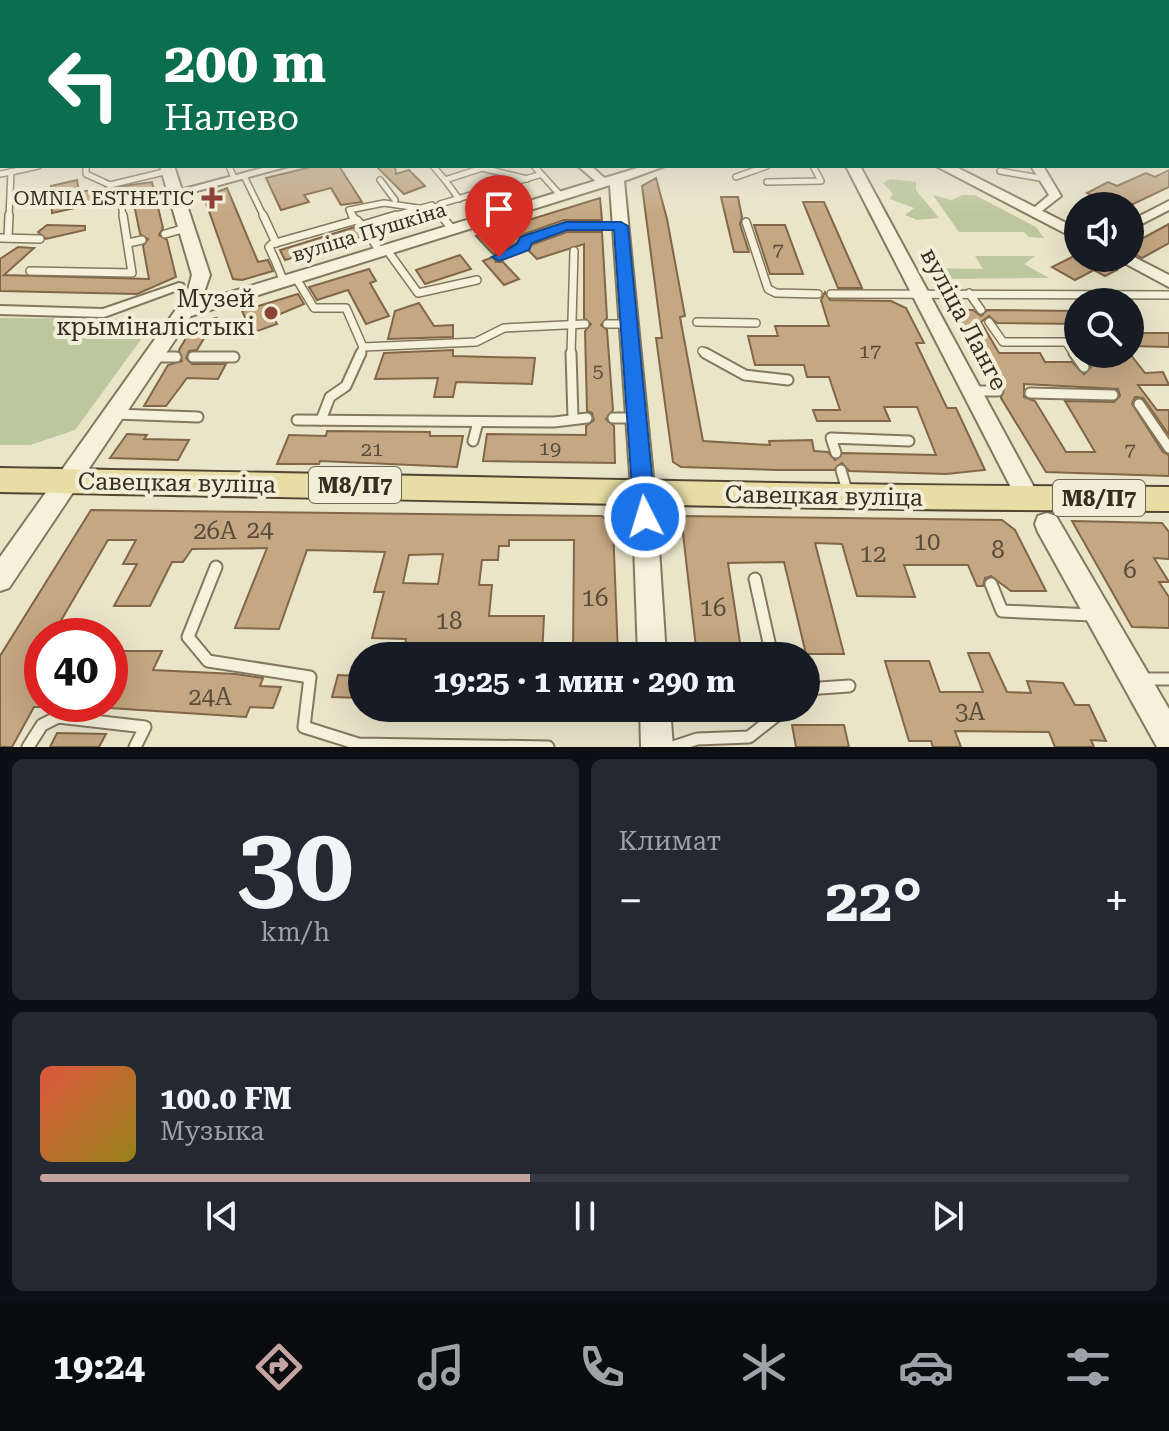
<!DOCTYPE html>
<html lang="ru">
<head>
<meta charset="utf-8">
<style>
  :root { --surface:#171b24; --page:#242831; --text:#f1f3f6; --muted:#9ea1a6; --line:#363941; --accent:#c4a3a0 }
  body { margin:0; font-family:"Roboto Serif",serif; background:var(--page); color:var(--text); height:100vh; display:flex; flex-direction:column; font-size:30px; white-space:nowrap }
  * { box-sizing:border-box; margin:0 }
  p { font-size:26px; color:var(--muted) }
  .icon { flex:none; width:44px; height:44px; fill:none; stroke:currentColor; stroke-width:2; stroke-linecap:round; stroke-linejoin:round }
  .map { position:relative; height:747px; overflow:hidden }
  .side { display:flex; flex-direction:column; gap:12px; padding:12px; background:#0d0f14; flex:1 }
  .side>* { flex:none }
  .guide { position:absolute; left:0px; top:0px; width:1170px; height:168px; box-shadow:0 8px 32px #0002; background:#0b6e4f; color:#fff; overflow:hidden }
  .tools { position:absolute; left:1064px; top:192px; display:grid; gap:16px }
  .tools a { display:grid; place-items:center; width:80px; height:80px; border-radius:50%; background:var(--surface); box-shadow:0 8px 32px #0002; font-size:40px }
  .speed { position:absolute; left:24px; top:618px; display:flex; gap:16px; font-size:40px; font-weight:700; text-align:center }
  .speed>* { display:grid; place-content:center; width:104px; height:104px; border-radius:50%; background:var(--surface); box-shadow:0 8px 32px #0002; line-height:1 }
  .speed .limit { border:12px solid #d22; background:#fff; color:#111 }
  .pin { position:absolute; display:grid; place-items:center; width:68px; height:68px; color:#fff; margin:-82px -34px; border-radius:50% 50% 50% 0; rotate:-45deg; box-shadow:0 0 8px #0007 }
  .pin .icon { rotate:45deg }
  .me { position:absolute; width:88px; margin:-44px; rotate:355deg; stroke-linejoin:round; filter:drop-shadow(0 0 6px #0008) }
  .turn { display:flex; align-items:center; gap:28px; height:168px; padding:0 32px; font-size:36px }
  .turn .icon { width:104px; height:104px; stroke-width:2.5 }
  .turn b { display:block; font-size:56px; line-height:68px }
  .big { font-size:60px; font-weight:700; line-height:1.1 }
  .side .widget { flex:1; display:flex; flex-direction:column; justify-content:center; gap:12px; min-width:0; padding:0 28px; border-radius:12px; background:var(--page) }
  .side .dial { align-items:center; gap:0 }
  .dial b { font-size:104px; line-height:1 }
  .song { display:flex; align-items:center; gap:24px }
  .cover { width:96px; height:96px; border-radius:12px; background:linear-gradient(135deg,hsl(10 70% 55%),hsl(50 70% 35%)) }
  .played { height:8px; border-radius:4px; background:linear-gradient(90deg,var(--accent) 45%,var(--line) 45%) }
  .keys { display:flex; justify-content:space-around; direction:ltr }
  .heat { display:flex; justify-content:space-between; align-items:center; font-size:44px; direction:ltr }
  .side .tiles { flex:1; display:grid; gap:12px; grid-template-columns:1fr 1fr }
  .widget:last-child { grid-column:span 2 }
  .trip { position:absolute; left:348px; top:642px; width:472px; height:80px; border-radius:40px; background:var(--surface); box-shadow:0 8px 32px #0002; font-weight:700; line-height:80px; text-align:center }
  .menu { display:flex; height:128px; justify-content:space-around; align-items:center; background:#090b0e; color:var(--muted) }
  .menu .icon { width:56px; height:56px }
  .menu .selected { color:var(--accent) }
  .menu b { font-size:36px; color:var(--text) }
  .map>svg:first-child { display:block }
  .green { fill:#bcc79d }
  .building { fill:#c4a783; stroke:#816748; stroke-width:2; fill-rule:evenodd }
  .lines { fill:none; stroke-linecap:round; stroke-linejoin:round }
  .service-far3-casing { stroke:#84785f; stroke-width:8 }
  .service-far2-casing { stroke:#84785f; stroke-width:10 }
  .service-far1-casing { stroke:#84785f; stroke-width:13 }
  .service-casing { stroke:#84785f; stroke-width:15 }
  .pedestrian-casing { stroke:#84785f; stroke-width:4 }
  .minor-casing { stroke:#84785f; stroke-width:4 }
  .tertiary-casing { stroke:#84785f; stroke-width:4 }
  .primary-casing { stroke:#534633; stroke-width:4 }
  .service-far3 { stroke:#f5f1db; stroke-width:5 }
  .service-far2 { stroke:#f5f1db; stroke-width:7 }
  .service-far1 { stroke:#f5f1db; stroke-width:9 }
  .service { stroke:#f5f1db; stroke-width:11 }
  .pedestrian { fill:#f5f1db; fill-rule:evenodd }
  .minor { fill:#f5f1db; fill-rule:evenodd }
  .tertiary { fill:#f5f1db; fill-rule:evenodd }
  .primary { fill:#e8dda5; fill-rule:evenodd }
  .route { fill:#1a73e8; stroke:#114b97; stroke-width:2 }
  .poi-dot { fill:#8d4236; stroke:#f2eed7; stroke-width:3 }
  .labels { text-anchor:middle; stroke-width:8; stroke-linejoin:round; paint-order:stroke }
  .far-poi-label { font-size:20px; fill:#362e21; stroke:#f2eed7; text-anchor:end }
  .far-street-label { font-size:20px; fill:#362e21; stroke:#f2eed7 }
  .number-label { font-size:20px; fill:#5a4c3a }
  .shield { fill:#f2eed7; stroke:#6e6858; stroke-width:2 }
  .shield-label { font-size:22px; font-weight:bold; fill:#362e21 }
  .poi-label { font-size:24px; fill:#362e21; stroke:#f2eed7; text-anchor:end }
  .street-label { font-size:24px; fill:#362e21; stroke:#f2eed7 }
  .near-number-label { font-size:24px; fill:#5a4c3a }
</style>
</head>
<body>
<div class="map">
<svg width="1169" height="747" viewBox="0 0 1169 747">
  <rect width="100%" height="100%" fill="#eae5c9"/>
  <g class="green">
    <path d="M890,179l26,3v8l23,28 -22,2 -12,-5 9,-7 -24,-9 3,-5 -10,-11z"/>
    <path d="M933,195l19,5 10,-5h13l61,32 8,11 -15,-1 -5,-5h-65z"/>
    <path d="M975,256h60l-11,8 25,14 -113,1 -6,-11 53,1z"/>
    <path d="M0,318l156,1 -81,111 -45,15h-30z"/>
  </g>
  <g class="building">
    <path d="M315,166h24l23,36 -21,3 -10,-17 -27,7 5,7 -28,8 -15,-32z"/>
    <path d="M376,166h19l1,8 13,-4 16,16 -21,8z"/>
    <path d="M1169,170v17l-40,19h-16l-26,-13 21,-11 9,4 29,-13 9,4z"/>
    <path d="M656,178l11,41 18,97 -5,1 23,124 67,4 -1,-4 43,-1 2,11 14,1 7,8 8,-7 93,2 -19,-48h-33l6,14h-73l-4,-11h27l-11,-33h-22l-3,-12h-49l-7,-29h30l-3,-10h54l-8,-26 4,-8 5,8 61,1 15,7 18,35h-8l31,65h9l29,62 -39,4 -97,-3 -7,-8 -8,7h-58l-95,-3 -8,-5 -17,-124h6l-20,-152z"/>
    <path d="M77,180l2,12 73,-10 11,46 -4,7 8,5 9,37 -39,17 -137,-3v-32l18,-12 16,1 -30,27 145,4 -6,-33 5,-7 -8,-5 -9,-45 -25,5 1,7 -55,12 -1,-27z"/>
    <path d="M227,188l31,74 10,-2 5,11 -31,9 -9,-1 -29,-82z"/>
    <path d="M721,197h17l4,20 -2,7 9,28h-15z"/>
    <path d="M600,198l2,22h-38l-40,14 -5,8 -26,12 -17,-18z"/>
    <path d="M803,202h21l38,86h-24z"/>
    <path d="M431,212l6,9 -58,18 -6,-10z"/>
    <path d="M1169,224v19l-27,15 -12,-6v-7z"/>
    <path d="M47,225l38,1v4l-39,9 -8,-7z"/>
    <path d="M754,225h31l18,49h-33z"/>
    <path d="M355,227l8,10 -78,23 -5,-10z"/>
    <path d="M567,232h35l5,86 -6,7 6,5 6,80 -7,9 8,7 1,37 -132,-2 4,-27 99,1v-9l8,-6 -2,-7 -5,-2 -2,-80 6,-7 -7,-6v-74l-47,15 -8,-8 2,-6z"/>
    <path d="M1078,254v4h16l23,12 -12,6 -11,-6 -19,10 -23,-13z"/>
    <path d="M460,255l11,14 -46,15 -9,-14z"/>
    <path d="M493,257l3,5h7l16,17 -15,6 -21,-24z"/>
    <path d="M369,269l7,12 -6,2 19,33 -23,8 -18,-34 -31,10 -8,-13z"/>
    <path d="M298,294l6,10 -31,13 4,7 -25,9 -10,-22z"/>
    <path d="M419,303l15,23 19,-1v12l-65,2 7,-28z"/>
    <path d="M951,310h22l8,6 6,-6 91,1v13l-81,-1 -8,-7 -8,6 18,31h41l5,9h27l12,12 7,-7 -7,-13h46l15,19 18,-1 6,13h-31l19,25h12v25l-26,-37 -8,-1 -3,7 31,48 6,3v21l-123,-4 -45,-74 3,-11 -11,-3zM1024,384l94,5 2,7 -6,6 -49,-1 30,51h-29l-31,-51 -11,-4z"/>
    <path d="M216,318l-19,32 -8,1 -3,7 6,6h34l-8,15 -31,-1 -21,28h-22l24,-41 14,-4 -3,-11 16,-27z"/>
    <path d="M1130,333h39v14l-39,-1z"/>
    <path d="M453,350v6l82,2 -3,26 -76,-2 -3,15h-19l4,-19 -63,1 9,-26z"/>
    <path d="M327,431l103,1v4h33l-6,31 -137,-6 -1,3h-42l12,-29 37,1z"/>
    <path d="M127,434l20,1 -3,4 45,1 -11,20 -68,-2z"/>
    <path d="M91,510l511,6 11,10 5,130h-45l1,-116h-65v6h-10l-1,14h-16l-3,25h13l-3,31h55l-2,40h-139l3,-17 -34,-1 12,-46h-10l11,-40 -78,-2 -28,79 -44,-1 32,-80 -75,1 -9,13h-11l-22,44h-36l23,-42h-14l13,-24h-28l-56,96h-10v71h-8l-22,40h-12v-91zM443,554l-5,30 -35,-1 6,-28z"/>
    <path d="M681,516l321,4 13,10 31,61h-35l-20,-15 -6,2 -2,8h-6l-9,-21h-64l11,32 -58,-1 -15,-52 -27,-1 29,111h-38l-22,-92 -56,1 14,93h-45z"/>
    <path d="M1072,521l90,2 7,9v27l-15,-1 15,24h-10l10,15v31l-37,-1z"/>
    <path d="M110,651h52l-9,19 83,4 27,4 -3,8 21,1 -8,21 -23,-1 -4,10 -136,-9z"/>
    <path d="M968,653h21l18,39 24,1 -4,-12 36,2 12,22h14l17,36 -15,-1 3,7h-39l-6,-15 -94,-1 6,16h-28l-2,-6h-22l-24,-80h44l11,31h43z"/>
    <path d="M338,675l24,1v22l-30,-1z"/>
    <path d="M392,708h86l-1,12 -87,-1z"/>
    <path d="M792,725h52l5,22h-53z"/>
    <path d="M57,733l49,1 -7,13h-49z"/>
  </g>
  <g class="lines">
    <defs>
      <g id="service-far3">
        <path d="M86,166v8l24,11 58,-14"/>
        <path d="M229,166l5,12"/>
        <path d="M433,166l12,14"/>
        <path d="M534,166l27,30"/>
        <path d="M1000,171l45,8"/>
        <path d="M11,172l27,-6"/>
        <path d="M0,174l11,-2 -2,45"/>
        <path d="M244,176l20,41"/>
        <path d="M736,177l31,-11"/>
        <path d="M380,180l15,20"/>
        <path d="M767,182l54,-1 -8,-15"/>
        <path d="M120,195l3,22"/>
        <path d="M459,199l-14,-19 37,-12 45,11"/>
        <path d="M440,204l99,-29"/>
        <path d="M353,217l-4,-7 35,-7 34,5"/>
        <path d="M389,217l43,-12 10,12"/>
      </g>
      <g id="service-far2">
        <path d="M263,215l13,28"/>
        <path d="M352,215l3,5"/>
        <path d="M441,215l11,14"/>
        <path d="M746,222l22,67 8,4 42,1"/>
        <path d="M363,225l33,-10"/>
        <path d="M368,233l12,19"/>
        <path d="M165,234l21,-6"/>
        <path d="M0,238l40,1"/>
        <path d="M8,238l1,-23"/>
        <path d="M128,243l14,-3"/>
        <path d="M387,250l31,43 59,-13"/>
        <path d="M499,257l25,-10 2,-7 40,-14h55"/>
        <path d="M274,258l-5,-11 3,-3 85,-24 9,10"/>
        <path d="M275,260l9,22"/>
        <path d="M30,271l102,2 -9,-58"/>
        <path d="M296,278l18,30h32l17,39 -3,8"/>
        <path d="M969,293l12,17"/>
        <path d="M831,294l338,1"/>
        <path d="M697,322l59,1"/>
        <path d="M989,322l14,20h63l9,13"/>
        <path d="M607,324h22"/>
        <path d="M363,347l113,-5 28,-14 81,-4"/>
        <path d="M702,351l6,4"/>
        <path d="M571,355l3,-104"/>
      </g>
      <g id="service-far1">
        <path d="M571,353l2,65"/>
        <path d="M705,353l40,22 43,5"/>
        <path d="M1074,353l10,14"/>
        <path d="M154,357h22"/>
        <path d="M193,357h41"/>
        <path d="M973,391h25"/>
        <path d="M1030,393l83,2"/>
        <path d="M1139,404l30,44"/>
        <path d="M115,414l83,3"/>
        <path d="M613,418h23"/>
        <path d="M297,420l257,2 33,-4"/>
        <path d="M321,420l9,-23 16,-11 15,-33"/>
        <path d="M473,441l5,-19"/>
        <path d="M836,453l-5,-15 78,3"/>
        <path d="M841,470l7,24"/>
      </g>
      <g id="service">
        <path d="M216,567l-28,70 20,24 102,16 -6,50 54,17 190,3"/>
        <path d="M755,579l17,77"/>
        <path d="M991,584l11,27 90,4"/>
        <path d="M1142,679h27"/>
        <path d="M806,689l43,-3"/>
        <path d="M28,747l14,-22 16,-8 87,10 -10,20"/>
        <path d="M673,747l24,-8 52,-2 37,-29"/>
      </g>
      <path id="pedestrian" d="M179,283l4,1 1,2 -1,2 -79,29 -104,-3v-8l103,3z"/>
      <g id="minor">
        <path d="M270,166h19l-114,31 -6,-4z"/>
        <path d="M578,166h13l19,17 -10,2z"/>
        <path d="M1031,166h12l18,30 -27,21 -6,-4 21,-18z"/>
        <path d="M1169,201v9l-39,20v-9z"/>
      </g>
      <g id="tertiary">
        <path d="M160,166h14l36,109 -9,26 443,-135h21l-41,15 33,336 9,139h-28l-5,-139 -23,-332 -419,131 -182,272 -9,3v-34l187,-263 5,-19z"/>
        <path d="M846,166h14l176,325 4,7 -4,7 -8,3 -8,-3z"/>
        <path d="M936,166h18l124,63v11z"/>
        <path d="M1130,255l39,20v12l-54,-29h15z"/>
        <path d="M1047,513l9,3 113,193v38h-12l-119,-215 -3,-8 3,-8z"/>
        <path d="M640,708h30l3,39h-32z"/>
      </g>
      <path id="primary" d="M0,468c390,6 779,18 1169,19v24c-390,-1 -779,-13 -1169,-19z"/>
    </defs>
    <use href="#service-far3" class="service-far3-casing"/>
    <use href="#service-far2" class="service-far2-casing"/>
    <use href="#service-far1" class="service-far1-casing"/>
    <use href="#service" class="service-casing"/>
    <use href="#pedestrian" class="pedestrian-casing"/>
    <use href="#minor" class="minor-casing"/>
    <use href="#tertiary" class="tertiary-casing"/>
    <use href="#primary" class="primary-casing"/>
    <use href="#service-far3" class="service-far3"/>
    <use href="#service-far2" class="service-far2"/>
    <use href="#service-far1" class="service-far1"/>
    <use href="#service" class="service"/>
    <use href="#pedestrian" class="pedestrian"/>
    <use href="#minor" class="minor"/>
    <use href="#tertiary" class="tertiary"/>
    <use href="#primary" class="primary"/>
  </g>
  <linearGradient id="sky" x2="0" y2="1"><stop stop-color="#8fb8d6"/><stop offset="0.51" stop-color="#f6f3e7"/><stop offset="1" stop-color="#f6f3e7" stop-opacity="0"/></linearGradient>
  <rect width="1169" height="213" fill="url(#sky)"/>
  <path class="route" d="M621,222l7,4 28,291 -3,7 -8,3 -8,-3 -3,-7 -20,-287h-47l-35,13 -3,7 -30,11 -7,-4 25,-13 3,-7 46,-15z"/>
  <g class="poi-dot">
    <path d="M208 186h8v8h8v8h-8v8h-8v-8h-8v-8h8z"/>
    <circle cx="271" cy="313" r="8"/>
  </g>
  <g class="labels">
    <g class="far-poi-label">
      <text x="194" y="205">OMNIA ESTHETIC</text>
    </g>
    <g class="far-street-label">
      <text transform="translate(369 232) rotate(-17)" y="7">вуліца Пушкіна</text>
    </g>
    <g class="number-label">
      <text x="778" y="257">7</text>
      <text x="870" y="358">17</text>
      <text x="598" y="377">5</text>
      <text x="550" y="455">19</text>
      <text x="372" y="456">21</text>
      <text x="1130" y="457">7</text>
    </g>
    <g class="shield">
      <rect x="309" y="467" width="92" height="36" rx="6"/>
      <rect x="1053" y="480" width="92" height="36" rx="6"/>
    </g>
    <g class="shield-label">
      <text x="355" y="493">М8/П7</text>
      <text x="1099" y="506">М8/П7</text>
    </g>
    <g class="poi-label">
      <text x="255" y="307">Музей<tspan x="255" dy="28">крыміналістыкі</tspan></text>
    </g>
    <g class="street-label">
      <text transform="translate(964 319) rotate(62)" y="8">вуліца Ланге</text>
      <text transform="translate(177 483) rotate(1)" y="8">Савецкая вуліца</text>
      <text transform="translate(824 496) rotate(1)" y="8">Савецкая вуліца</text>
    </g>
    <g class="near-number-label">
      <text x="260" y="538">24</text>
      <text x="215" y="539">26А</text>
      <text x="927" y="550">10</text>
      <text x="998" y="558">8</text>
      <text x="873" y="562">12</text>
      <text x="1130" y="578">6</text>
      <text x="595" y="606">16</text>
      <text x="713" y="616">16</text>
      <text x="449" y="629">18</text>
      <text x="210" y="705">24А</text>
      <text x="970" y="720">3А</text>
    </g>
  </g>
</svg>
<div class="tools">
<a><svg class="icon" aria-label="sound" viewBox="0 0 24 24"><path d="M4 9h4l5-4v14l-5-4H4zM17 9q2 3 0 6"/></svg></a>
<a><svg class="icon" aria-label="search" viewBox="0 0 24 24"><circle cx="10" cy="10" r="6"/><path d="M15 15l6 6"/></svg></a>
</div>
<div class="speed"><div class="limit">40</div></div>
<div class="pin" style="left:499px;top:257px;background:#d93025"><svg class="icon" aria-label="arrive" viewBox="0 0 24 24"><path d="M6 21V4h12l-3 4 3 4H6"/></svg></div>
<svg class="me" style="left:645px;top:517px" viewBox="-20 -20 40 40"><circle r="17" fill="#1a73e8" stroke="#fff" stroke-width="3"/><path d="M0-11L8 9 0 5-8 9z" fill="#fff"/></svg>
<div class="trip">19:25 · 1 мин · 290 m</div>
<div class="guide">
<div class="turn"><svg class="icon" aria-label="left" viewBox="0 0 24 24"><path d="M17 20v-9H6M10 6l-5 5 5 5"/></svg><div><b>200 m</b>Налево</div></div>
</div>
</div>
<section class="side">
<div class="tiles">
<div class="widget dial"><b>30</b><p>km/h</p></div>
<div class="widget"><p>Климат</p>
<div class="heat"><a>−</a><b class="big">22°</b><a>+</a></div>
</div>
<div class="widget">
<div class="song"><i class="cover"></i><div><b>100.0 FM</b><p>Музыка</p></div></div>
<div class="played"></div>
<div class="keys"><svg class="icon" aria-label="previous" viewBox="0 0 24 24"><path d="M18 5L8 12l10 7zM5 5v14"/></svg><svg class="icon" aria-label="pause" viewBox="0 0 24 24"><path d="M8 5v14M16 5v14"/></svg><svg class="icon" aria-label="next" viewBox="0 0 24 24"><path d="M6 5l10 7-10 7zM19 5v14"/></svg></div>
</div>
</div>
</section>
<nav class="menu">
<b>19:24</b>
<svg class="icon selected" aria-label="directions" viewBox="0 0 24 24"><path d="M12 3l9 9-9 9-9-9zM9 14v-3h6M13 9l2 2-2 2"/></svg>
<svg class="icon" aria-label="music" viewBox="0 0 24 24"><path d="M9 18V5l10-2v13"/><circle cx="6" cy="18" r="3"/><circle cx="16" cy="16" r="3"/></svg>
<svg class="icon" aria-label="phone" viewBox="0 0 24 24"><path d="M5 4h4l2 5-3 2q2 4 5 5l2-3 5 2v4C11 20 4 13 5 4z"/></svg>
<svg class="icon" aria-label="climate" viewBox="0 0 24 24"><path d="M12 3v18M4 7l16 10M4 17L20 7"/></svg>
<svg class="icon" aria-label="car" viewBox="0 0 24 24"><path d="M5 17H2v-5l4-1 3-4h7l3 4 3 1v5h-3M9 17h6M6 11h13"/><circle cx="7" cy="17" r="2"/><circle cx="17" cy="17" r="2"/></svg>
<svg class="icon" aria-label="filters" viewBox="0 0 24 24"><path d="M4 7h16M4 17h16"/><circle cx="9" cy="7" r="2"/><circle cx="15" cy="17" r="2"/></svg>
</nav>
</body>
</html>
